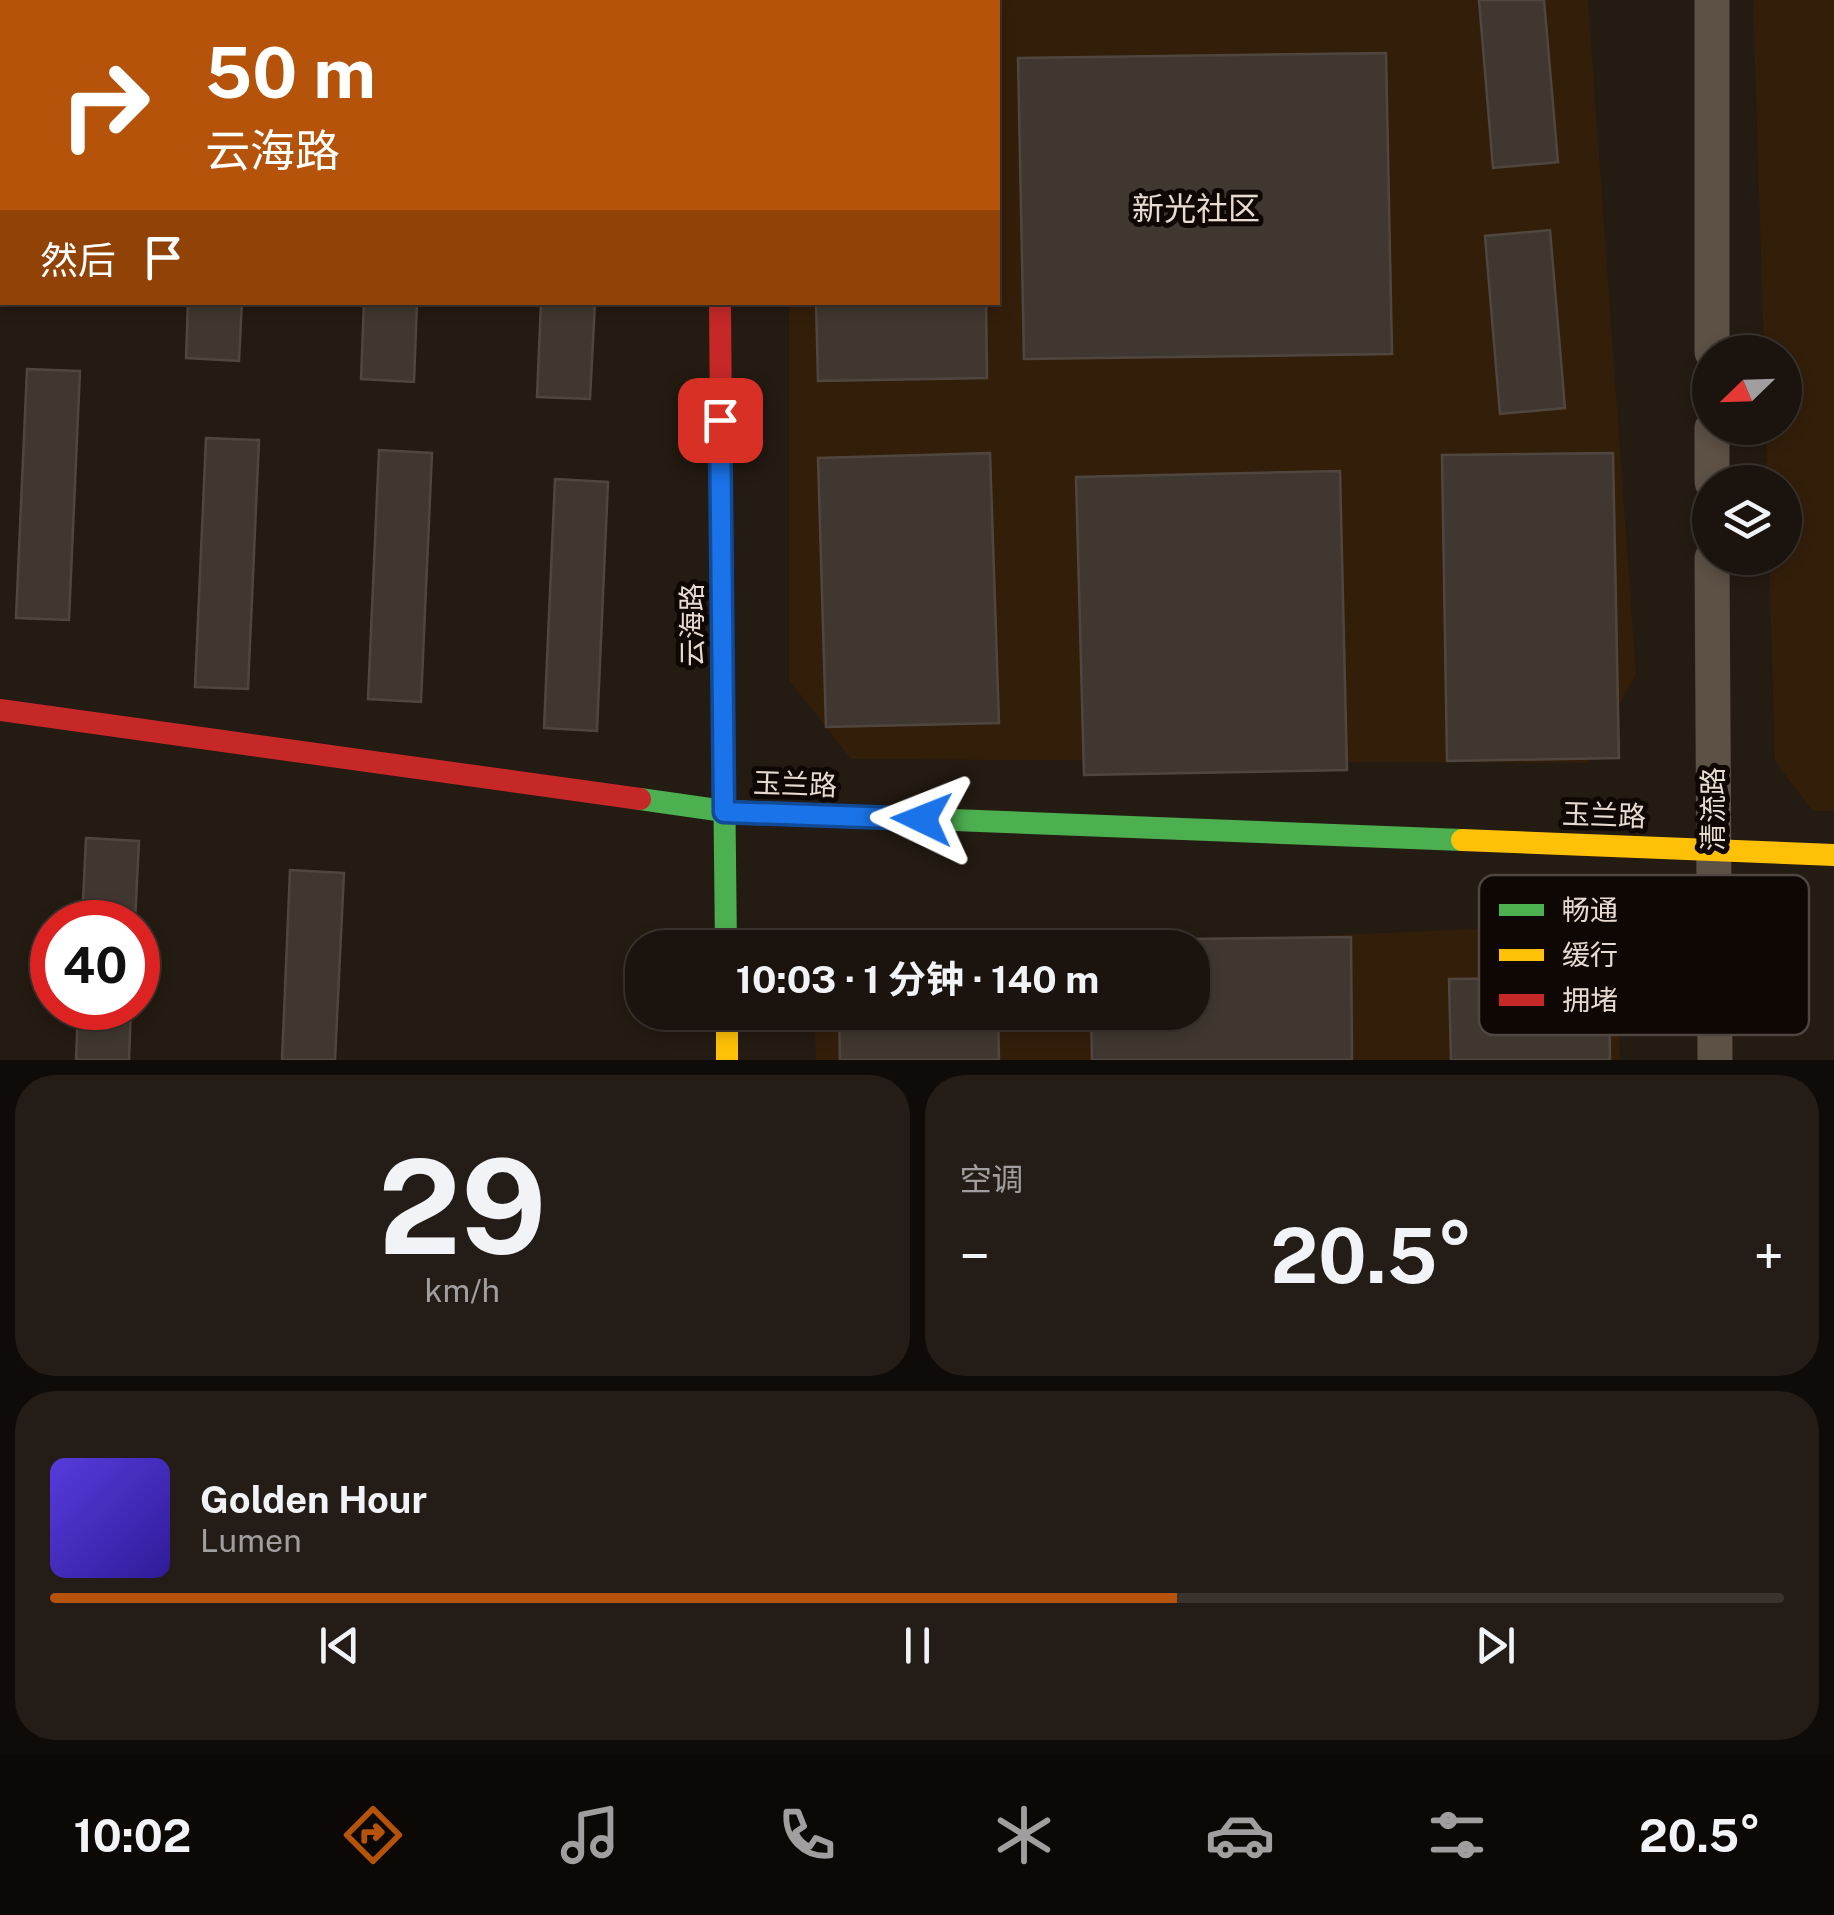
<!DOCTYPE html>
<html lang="zh">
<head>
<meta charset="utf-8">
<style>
  :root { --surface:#1b140e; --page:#241d17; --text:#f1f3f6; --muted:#a09e9e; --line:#39332e; --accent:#b45309 }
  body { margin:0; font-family:"Public Sans","Noto Sans SC",sans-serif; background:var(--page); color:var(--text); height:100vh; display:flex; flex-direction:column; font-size:38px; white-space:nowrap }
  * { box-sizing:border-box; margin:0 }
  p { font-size:32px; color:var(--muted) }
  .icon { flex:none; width:55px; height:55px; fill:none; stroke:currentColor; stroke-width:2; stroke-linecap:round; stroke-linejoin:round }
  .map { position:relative; height:1060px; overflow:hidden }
  .drawer { display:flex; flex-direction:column; gap:15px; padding:15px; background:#0f0b08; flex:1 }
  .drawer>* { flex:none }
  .banner { position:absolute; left:0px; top:0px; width:1000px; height:305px; box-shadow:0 5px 15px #0003,0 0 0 2px var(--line); background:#b45309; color:#fff; overflow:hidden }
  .needle { width:65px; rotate:247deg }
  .tools { position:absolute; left:1692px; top:335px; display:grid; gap:20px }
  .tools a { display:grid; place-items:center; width:110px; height:110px; border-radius:50%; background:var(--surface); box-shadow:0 5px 15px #0003,0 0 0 2px var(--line); font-size:50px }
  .speed { position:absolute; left:30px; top:900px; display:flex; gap:20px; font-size:50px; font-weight:700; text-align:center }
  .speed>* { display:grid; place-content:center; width:130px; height:130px; border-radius:50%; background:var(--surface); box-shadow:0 5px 15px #0003,0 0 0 2px var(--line); line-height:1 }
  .speed .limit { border:15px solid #d22; background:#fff; color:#111 }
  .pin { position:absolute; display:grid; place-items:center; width:85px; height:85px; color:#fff; margin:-42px; border-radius:20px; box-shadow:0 5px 15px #0006 }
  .me { position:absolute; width:110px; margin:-55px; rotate:272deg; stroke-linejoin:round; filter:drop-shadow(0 0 8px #0008) }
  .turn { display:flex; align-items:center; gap:35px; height:210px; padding:0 40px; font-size:45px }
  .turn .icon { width:130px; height:130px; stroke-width:2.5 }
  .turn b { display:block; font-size:70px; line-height:85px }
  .then { display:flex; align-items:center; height:95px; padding:0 40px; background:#0003; gap:20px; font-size:38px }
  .big { font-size:75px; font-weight:700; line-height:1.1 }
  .drawer .widget { flex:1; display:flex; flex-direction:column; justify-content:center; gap:15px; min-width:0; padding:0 35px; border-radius:40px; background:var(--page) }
  .drawer .dial { align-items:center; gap:0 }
  .dial b { font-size:130px; line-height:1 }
  .song { display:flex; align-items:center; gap:30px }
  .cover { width:120px; height:120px; border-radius:15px; background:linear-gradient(135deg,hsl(250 70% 55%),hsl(250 70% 35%)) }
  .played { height:10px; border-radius:5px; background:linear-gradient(90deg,var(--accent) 65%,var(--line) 65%) }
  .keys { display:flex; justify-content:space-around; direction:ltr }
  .heat { display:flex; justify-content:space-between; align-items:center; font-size:55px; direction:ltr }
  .drawer .tiles { flex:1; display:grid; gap:15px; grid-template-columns:1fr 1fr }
  .widget:last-child { grid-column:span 2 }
  .trip { position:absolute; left:625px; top:930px; width:585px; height:100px; border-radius:40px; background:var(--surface); box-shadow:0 5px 15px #0003,0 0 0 2px var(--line); font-weight:700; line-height:100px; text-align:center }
  .menu { display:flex; height:160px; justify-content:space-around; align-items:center; background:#0b0806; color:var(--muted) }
  .menu .icon { width:70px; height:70px }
  .menu .active { color:var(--accent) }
  .menu b { font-size:45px; color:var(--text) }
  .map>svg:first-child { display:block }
  .built { fill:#331e0a }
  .building { fill:#403830; stroke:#4f473f; stroke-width:2.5 }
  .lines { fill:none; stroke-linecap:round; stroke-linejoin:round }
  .street { stroke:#5d5146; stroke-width:35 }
  .fast { stroke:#4caf50; stroke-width:22 }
  .slow { stroke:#ffc107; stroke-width:22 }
  .jam { stroke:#c62828; stroke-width:22 }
  .route-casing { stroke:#114b97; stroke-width:25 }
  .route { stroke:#1a73e8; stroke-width:18 }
  .labels { text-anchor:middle; stroke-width:10; stroke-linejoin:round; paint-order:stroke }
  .street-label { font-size:28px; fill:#e7dad1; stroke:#0e0703 }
  .quarter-label { font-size:32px; fill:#e7dad1; stroke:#0e0703 }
  .key { fill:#0e0703; stroke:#4f4641; stroke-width:2.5 }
  .key-label { font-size:28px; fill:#e7dad1 }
</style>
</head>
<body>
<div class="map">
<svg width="1834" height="1060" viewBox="0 0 1834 1060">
  <rect width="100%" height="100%" fill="#241b12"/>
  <g class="built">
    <path d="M788,0h800l48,675 -49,88 -736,-4 -62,-79v-377l209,-1v-300z"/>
    <path d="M1753,0h81v811h-21l-38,-49 -6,-204h16v-76h-18l-1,-54h19v-76h-21z"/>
    <path d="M1617,923l3,137h-804l-2,-47 378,-1v-64l-136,-1z"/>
  </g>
  <g class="building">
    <path d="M1479,0h65l14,162 -65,6z"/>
    <path d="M1386,53l6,301 -368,5 -6,-301z"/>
    <path d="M1550,230l15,178 -65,6 -15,-178z"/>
    <path d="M188,302h54l-3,59 -53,-3z"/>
    <path d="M364,302h53l-3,80 -53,-3z"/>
    <path d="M541,302h54l-5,97 -53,-2z"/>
    <path d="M816,302h170l1,76 -169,3z"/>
    <path d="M27,369l53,2 -11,249 -53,-2z"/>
    <path d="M206,438l53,2 -11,249 -53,-2z"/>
    <path d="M379,450l53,3 -11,249 -53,-3z"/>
    <path d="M990,453l9,270 -173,4 -8,-269z"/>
    <path d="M1613,453l6,305 -172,3 -5,-306z"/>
    <path d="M1340,471l7,299 -263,5 -8,-298z"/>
    <path d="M555,479l53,3 -11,249 -53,-3z"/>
    <path d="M86,838l53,3 -4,81h-53z"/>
    <path d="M290,870l54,3 -9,187h-53z"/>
    <path d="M1351,937l1,123h-260l-1,-48h101v-64h-102v-8z"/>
    <path d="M1609,977l1,83h-159l-2,-81z"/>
    <path d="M78,1008h53l-2,52h-53z"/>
    <path d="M839,1012h159l1,48h-159z"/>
  </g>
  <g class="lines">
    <g class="street">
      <path d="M436,0l16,2"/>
      <path d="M1712,0v352"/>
      <path d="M1712,428v54"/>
      <path d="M1712,558l3,502"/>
    </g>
    <g class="fast">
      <path d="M723,677l3,271"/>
      <path d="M640,799l84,12 738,29"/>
    </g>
    <g class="slow">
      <path d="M717,0v2"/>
      <path d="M1462,840l372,15"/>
      <path d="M727,1012v48"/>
    </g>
    <g class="jam">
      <path d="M720,302l3,375"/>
      <path d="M0,710l640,89"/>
    </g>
  </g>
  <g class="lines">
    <defs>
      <path id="route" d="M720,420l4,392 198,7"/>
    </defs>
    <use href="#route" class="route-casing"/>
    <use href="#route" class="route"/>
  </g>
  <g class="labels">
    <g class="street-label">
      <text transform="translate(692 625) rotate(-90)" y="10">云海路</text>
      <text transform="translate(795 784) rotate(2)" y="10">玉兰路</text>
      <text transform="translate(1713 809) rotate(-90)" y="10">清流路</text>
      <text transform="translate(1604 815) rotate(2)" y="10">玉兰路</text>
    </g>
    <g class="quarter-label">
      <text x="1196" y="220">新光社区</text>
    </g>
  </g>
  <rect x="1479" y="875" width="330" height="160" rx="15" class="key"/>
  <rect x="1499" y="904" width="45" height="12" fill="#4caf50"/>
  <rect x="1499" y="949" width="45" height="12" fill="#ffc107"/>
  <rect x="1499" y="994" width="45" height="12" fill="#c62828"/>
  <g class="key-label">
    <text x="1562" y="920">畅通</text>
    <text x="1562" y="965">缓行</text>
    <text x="1562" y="1010">拥堵</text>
  </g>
</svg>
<div class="tools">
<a><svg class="needle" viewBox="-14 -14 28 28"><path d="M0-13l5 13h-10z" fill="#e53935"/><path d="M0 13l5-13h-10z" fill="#a09e9e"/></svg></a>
<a><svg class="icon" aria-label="layers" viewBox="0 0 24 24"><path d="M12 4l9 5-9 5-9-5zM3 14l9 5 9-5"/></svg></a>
</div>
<div class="speed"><div class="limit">40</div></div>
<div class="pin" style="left:720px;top:420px;background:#d93025"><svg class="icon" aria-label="arrive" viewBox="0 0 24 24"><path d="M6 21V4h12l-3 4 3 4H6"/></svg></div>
<svg class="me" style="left:922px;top:819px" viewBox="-20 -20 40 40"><path d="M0-17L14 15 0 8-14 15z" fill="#1a73e8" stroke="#fff" stroke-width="4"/></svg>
<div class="trip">10:03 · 1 分钟 · 140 m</div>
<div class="banner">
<div class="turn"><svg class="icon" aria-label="right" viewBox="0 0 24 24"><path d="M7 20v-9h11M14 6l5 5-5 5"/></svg><div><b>50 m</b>云海路</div></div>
<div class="then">然后<svg class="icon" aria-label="arrive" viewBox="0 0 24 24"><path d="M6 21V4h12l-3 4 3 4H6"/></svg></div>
</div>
</div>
<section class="drawer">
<div class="tiles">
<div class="widget dial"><b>29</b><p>km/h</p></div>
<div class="widget"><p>空调</p>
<div class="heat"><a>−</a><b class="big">20.5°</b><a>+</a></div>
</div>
<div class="widget">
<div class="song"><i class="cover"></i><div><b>Golden Hour</b><p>Lumen</p></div></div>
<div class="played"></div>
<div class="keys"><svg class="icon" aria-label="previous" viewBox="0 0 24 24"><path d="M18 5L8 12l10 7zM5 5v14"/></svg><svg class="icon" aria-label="pause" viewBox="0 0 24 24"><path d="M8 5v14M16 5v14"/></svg><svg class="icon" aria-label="next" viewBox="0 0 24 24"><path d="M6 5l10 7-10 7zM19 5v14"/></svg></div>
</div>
</div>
</section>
<nav class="menu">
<b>10:02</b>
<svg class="icon active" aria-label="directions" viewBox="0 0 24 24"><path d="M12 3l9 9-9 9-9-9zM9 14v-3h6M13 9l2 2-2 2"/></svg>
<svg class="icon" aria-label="music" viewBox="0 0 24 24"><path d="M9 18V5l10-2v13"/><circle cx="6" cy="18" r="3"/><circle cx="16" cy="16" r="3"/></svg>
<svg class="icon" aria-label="phone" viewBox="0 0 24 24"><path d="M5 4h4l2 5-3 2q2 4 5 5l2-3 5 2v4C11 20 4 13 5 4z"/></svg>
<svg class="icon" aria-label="climate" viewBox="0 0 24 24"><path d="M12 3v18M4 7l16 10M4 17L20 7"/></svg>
<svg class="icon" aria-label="car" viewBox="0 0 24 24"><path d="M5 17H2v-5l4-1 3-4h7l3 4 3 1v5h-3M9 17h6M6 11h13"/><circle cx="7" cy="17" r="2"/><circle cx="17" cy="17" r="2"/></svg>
<svg class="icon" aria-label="filters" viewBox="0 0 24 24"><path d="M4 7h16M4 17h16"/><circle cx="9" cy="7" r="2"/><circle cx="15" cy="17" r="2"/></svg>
<b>20.5°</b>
</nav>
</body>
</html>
